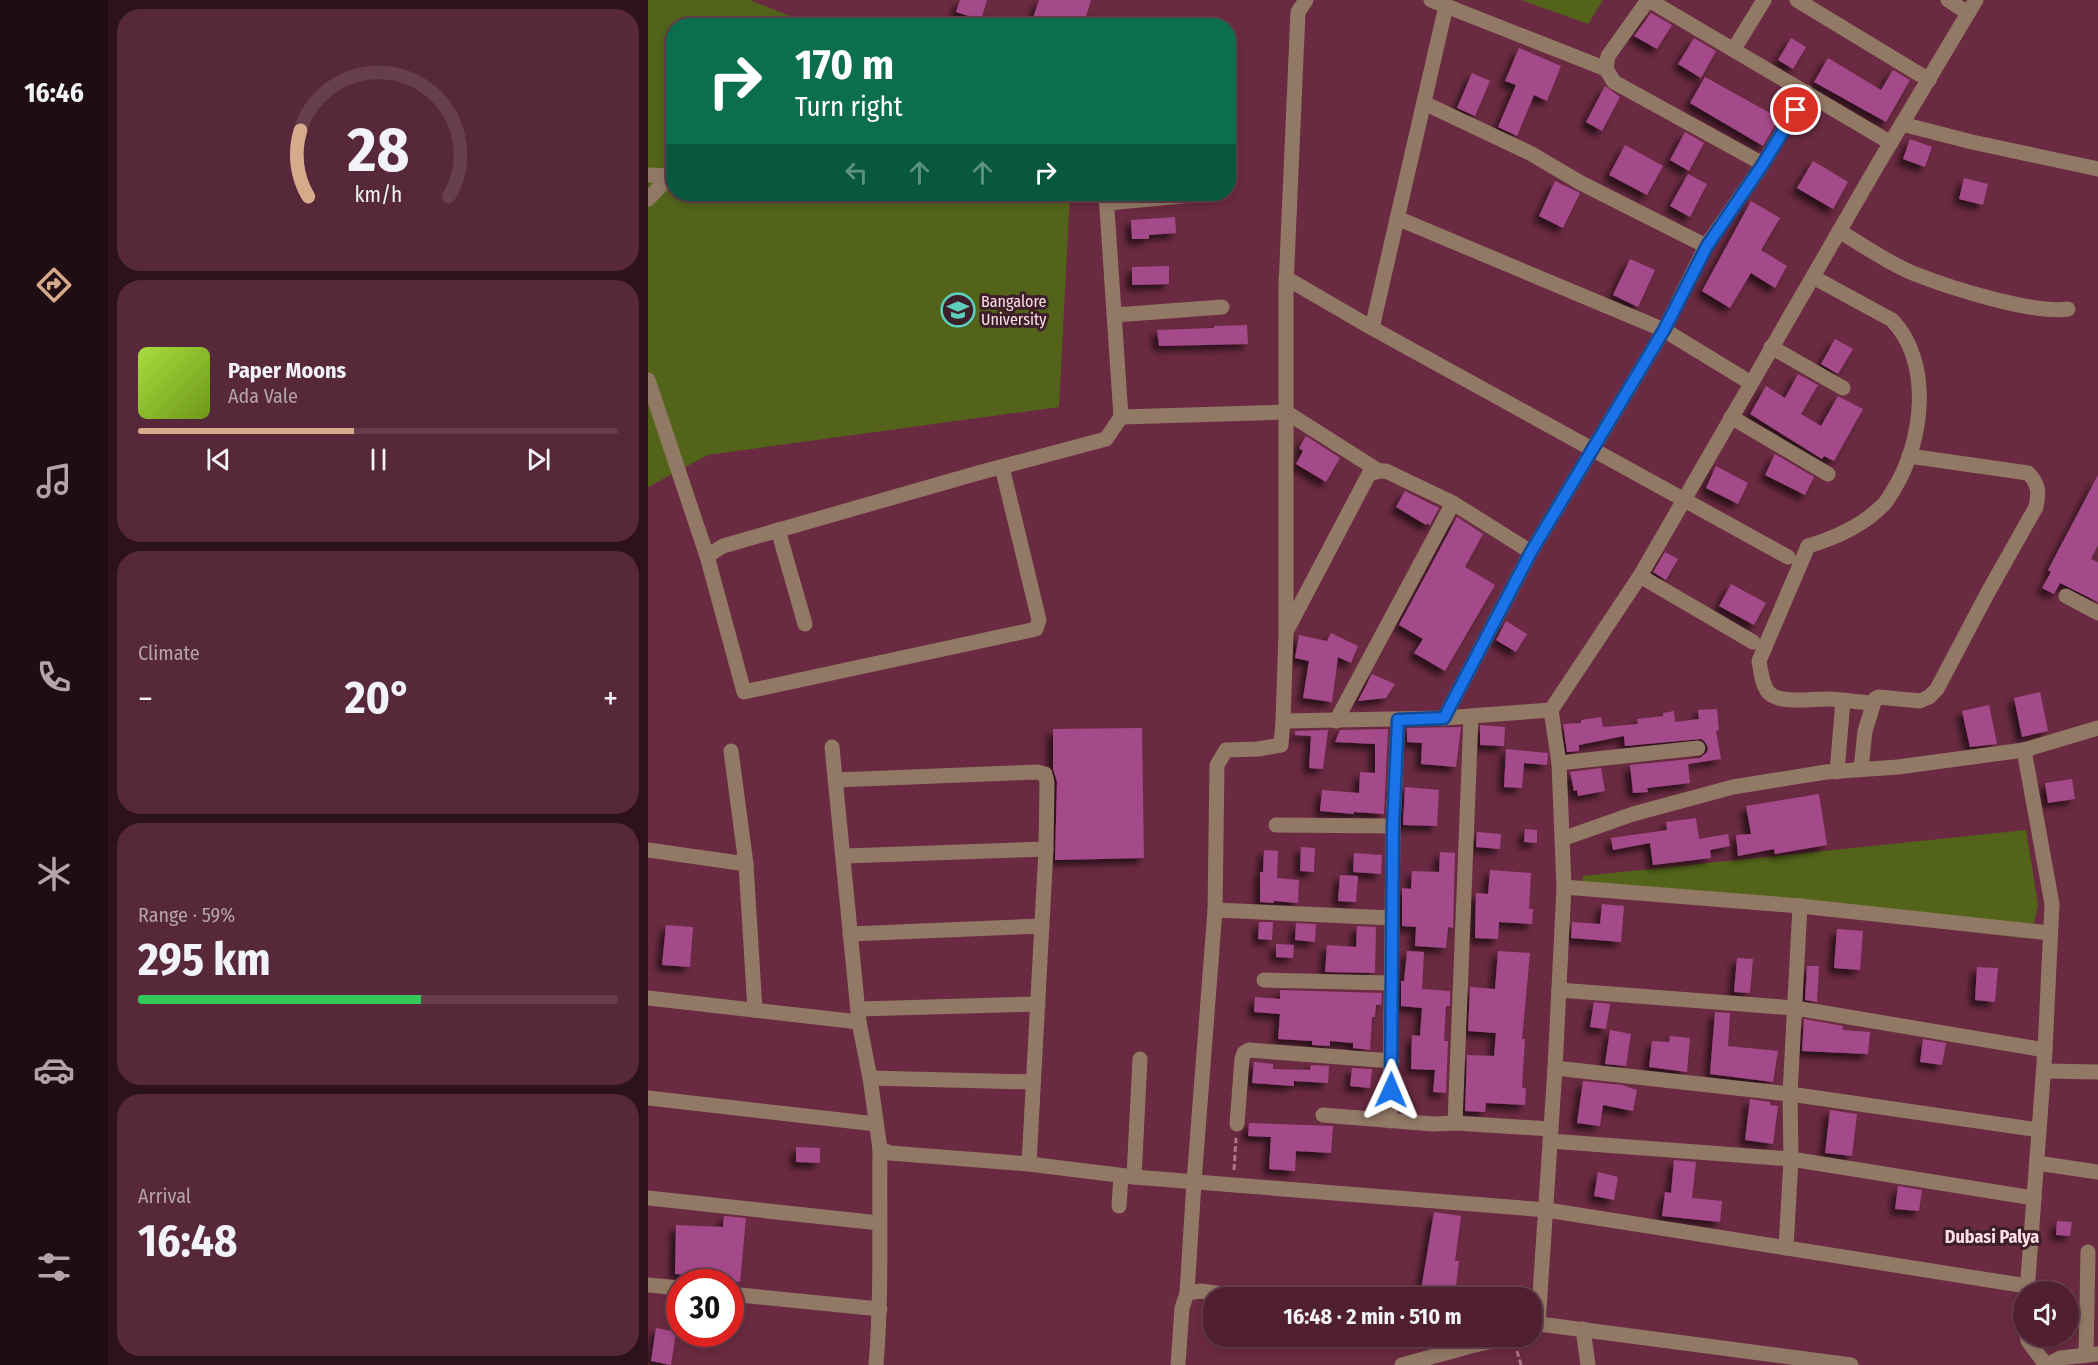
<!DOCTYPE html>
<html lang="en">
<head>
<meta charset="utf-8">
<style>
  :root { --surface:#502031; --page:#562839; --text:#f1f3f6; --muted:#b4a3ab; --line:#673e4d; --accent:#d6ab8b }
  body { margin:0; font-family:"Fira Sans Condensed",sans-serif; background:var(--page); color:var(--text); height:100vh; display:flex; flex-direction:column; font-size:22px; white-space:nowrap }
  * { box-sizing:border-box; margin:0 }
  p { font-size:20px; color:var(--muted) }
  .icon { flex:none; width:33px; height:33px; fill:none; stroke:currentColor; stroke-width:2; stroke-linecap:round; stroke-linejoin:round }
  .map { position:relative; flex:1; overflow:hidden }
  .sheet { display:flex; flex-direction:column; gap:9px; padding:9px; background:#2c121b; width:540px }
  .sheet>* { flex:none }
  .banner { position:absolute; left:18px; top:18px; width:570px; height:183px; border-radius:24px; box-shadow:0 3px 9px #0003,0 0 0 2px var(--line); background:#0b6e4f; color:#fff; overflow:hidden }
  .buttons { position:absolute; left:1365px; top:1281px; display:grid; gap:12px }
  .buttons a { display:grid; place-items:center; width:66px; height:66px; border-radius:50%; background:var(--surface); box-shadow:0 3px 9px #0003,0 0 0 2px var(--line); font-size:30px }
  .speed { position:absolute; left:18px; top:1269px; display:flex; gap:12px; font-size:30px; font-weight:700; text-align:center }
  .speed>* { display:grid; place-content:center; width:78px; height:78px; border-radius:50%; background:var(--surface); box-shadow:0 3px 9px #0003,0 0 0 2px var(--line); line-height:1 }
  .speed .limit { border:9px solid #d22; background:#fff; color:#111 }
  .pin { position:absolute; display:grid; place-items:center; width:51px; height:51px; color:#fff; margin:-26px; border:3px solid #fff; border-radius:50%; box-shadow:0 2px 6px #0007 }
  .me { position:absolute; width:66px; margin:-33px; rotate:1deg; stroke-linejoin:round; filter:drop-shadow(0 0 4px #0008) }
  .turn { display:flex; align-items:center; gap:21px; height:126px; padding:0 30px; font-size:27px }
  .turn .icon { width:78px; height:78px; stroke-width:2.5 }
  .turn b { display:block; font-size:42px; line-height:51px }
  .lanes { display:flex; align-items:center; height:57px; padding:0 30px; background:#0003; justify-content:center; gap:30px; direction:ltr }
  .lanes .off { opacity:.35 }
  .big { font-size:45px; font-weight:700; line-height:1.1 }
  .sheet .tile { flex:1; display:flex; flex-direction:column; justify-content:center; gap:9px; min-width:0; padding:0 21px; border-radius:24px; background:var(--page) }
  .sheet .dial { align-items:center; gap:0 }
  .dial svg { height:156px; overflow:visible; fill:none; stroke:var(--line); stroke-width:7; stroke-linecap:round; text-anchor:middle }
  .dial text { fill:var(--text); stroke:none }
  .song { display:flex; align-items:center; gap:18px }
  .cover { width:72px; height:72px; border-radius:9px; background:linear-gradient(135deg,hsl(80 70% 55%),hsl(80 70% 35%)) }
  .played { height:6px; border-radius:3px; background:linear-gradient(90deg,var(--accent) 45%,var(--line) 45%) }
  .keys { display:flex; justify-content:space-around; direction:ltr }
  .heat { display:flex; justify-content:space-between; align-items:center; font-size:33px; direction:ltr }
  .charge { height:9px; border-radius:4px; background:linear-gradient(90deg,#34c759 59%,var(--line) 0) }
  .trip { position:absolute; left:555px; top:1287px; width:339px; height:60px; border-radius:24px; background:var(--surface); box-shadow:0 3px 9px #0003,0 0 0 2px var(--line); font-weight:700; line-height:60px; text-align:center }
  main { display:flex; flex:1; min-height:0 }
  .dock { display:flex; flex-direction:column; width:108px; justify-content:space-around; align-items:center; background:#200d14; color:var(--muted) }
  .dock .icon { width:42px; height:42px }
  .dock .active { color:var(--accent) }
  .dock b { font-size:27px; color:var(--text) }
  .map>svg:first-child { display:block }
  .green { fill:#53631a }
  .building { fill:#a44a89; filter:url(#shadow) }
  .lines { fill:none; stroke-linecap:round; stroke-linejoin:round }
  .path { stroke:#aa7787; stroke-width:3; stroke-dasharray:6 3; stroke-linecap:butt }
  .minor { stroke:#927965; stroke-width:15 }
  .route-casing { stroke:#114b97; stroke-width:15 }
  .route { stroke:#1a73e8; stroke-width:10 }
  .labels { text-anchor:middle; stroke-width:6; stroke-linejoin:round; paint-order:stroke }
  .poi-label { font-size:16px; fill:#ffdee6; stroke:#3d1f29; text-anchor:start }
  .neighbourhood-label { font-size:18px; font-weight:bold; fill:#ffdee6; stroke:#3d1f29 }
</style>
</head>
<body>
<main>
<nav class="dock">
<b>16:46</b>
<svg class="icon active" aria-label="directions" viewBox="0 0 24 24"><path d="M12 3l9 9-9 9-9-9zM9 14v-3h6M13 9l2 2-2 2"/></svg>
<svg class="icon" aria-label="music" viewBox="0 0 24 24"><path d="M9 18V5l10-2v13"/><circle cx="6" cy="18" r="3"/><circle cx="16" cy="16" r="3"/></svg>
<svg class="icon" aria-label="phone" viewBox="0 0 24 24"><path d="M5 4h4l2 5-3 2q2 4 5 5l2-3 5 2v4C11 20 4 13 5 4z"/></svg>
<svg class="icon" aria-label="climate" viewBox="0 0 24 24"><path d="M12 3v18M4 7l16 10M4 17L20 7"/></svg>
<svg class="icon" aria-label="car" viewBox="0 0 24 24"><path d="M5 17H2v-5l4-1 3-4h7l3 4 3 1v5h-3M9 17h6M6 11h13"/><circle cx="7" cy="17" r="2"/><circle cx="17" cy="17" r="2"/></svg>
<svg class="icon" aria-label="filters" viewBox="0 0 24 24"><path d="M4 7h16M4 17h16"/><circle cx="9" cy="7" r="2"/><circle cx="15" cy="17" r="2"/></svg>
</nav>
<section class="sheet">
<div class="tile dial"><svg viewBox="0 0 100 80">
<path d="M14 69A42 42 0 1 1 86 69"/>
<path d="M14 69A42 42 0 0 1 10 35" stroke="#d6ab8b"/>
<text x="50" y="56" font-size="32" font-weight="700">28</text>
<text x="50" y="72" font-size="11">km/h</text>
</svg></div>
<div class="tile">
<div class="song"><i class="cover"></i><div><b>Paper Moons</b><p>Ada Vale</p></div></div>
<div class="played"></div>
<div class="keys"><svg class="icon" aria-label="previous" viewBox="0 0 24 24"><path d="M18 5L8 12l10 7zM5 5v14"/></svg><svg class="icon" aria-label="pause" viewBox="0 0 24 24"><path d="M8 5v14M16 5v14"/></svg><svg class="icon" aria-label="next" viewBox="0 0 24 24"><path d="M6 5l10 7-10 7zM19 5v14"/></svg></div>
</div>
<div class="tile"><p>Climate</p>
<div class="heat"><a>−</a><b class="big">20°</b><a>+</a></div>
</div>
<div class="tile"><p>Range · 59%</p><b class="big">295 km</b><div class="charge"></div></div>
<div class="tile"><p>Arrival</p><b class="big">16:48</b></div>
</section>
<div class="map">
<svg width="1450" height="1365" viewBox="0 0 1450 1365">
  <defs>
    <filter id="shadow"><feDropShadow dx="-5.5" dy="5.5" stdDeviation="3" flood-color="#0009"/></filter>
  </defs>
  <rect width="100%" height="100%" fill="#6a2a41"/>
  <g class="green">
    <path d="M0,0h102l62,25 -138,1v168h396l-11,213 -351,48 -60,32z"/>
    <path d="M873,0h82l-15,24z"/>
    <path d="M1378,830l12,75 -8,34 -448,-54 1,-9z"/>
  </g>
  <g class="building">
    <path d="M312,0h27l-6,20 -25,-8z"/>
    <path d="M391,0h52l-8,26h-28l-22,-8z"/>
    <path d="M1003,13l21,12 -15,24 -23,-13z"/>
    <path d="M1046,38l22,13 -15,27 -23,-14z"/>
    <path d="M1143,38l15,9 -13,22 -15,-9z"/>
    <path d="M871,48l42,18 -14,35 -13,-6 -17,41 -19,-9 18,-42 -11,-4z"/>
    <path d="M1180,58l53,32 12,-20 17,10 -24,42 -72,-40z"/>
    <path d="M824,73l18,8 -15,35 -18,-8z"/>
    <path d="M1057,77l74,41 -16,28 -73,-43z"/>
    <path d="M957,86l15,11 -18,34 -16,-9z"/>
    <path d="M1037,132l19,11 -15,28 -19,-11z"/>
    <path d="M1262,139l22,8 -7,20 -22,-8z"/>
    <path d="M977,145l38,21 -16,29 -38,-20z"/>
    <path d="M1165,161l35,21 -15,27 -36,-21z"/>
    <path d="M1040,174l19,10 -17,33 -20,-11z"/>
    <path d="M1316,178l24,6 -5,21 -24,-6z"/>
    <path d="M907,181l25,12 -17,35 -24,-12z"/>
    <path d="M1103,201l29,17 -19,32 26,16 -12,22 -24,-15 -21,35 -28,-17z"/>
    <path d="M527,217l1,16 -27,2v4h-17l-1,-19z"/>
    <path d="M982,259l25,11 -17,37 -25,-12z"/>
    <path d="M521,266v18l-37,1v-18z"/>
    <path d="M599,325l1,19 -89,2 -2,-16 57,-2v-2z"/>
    <path d="M1187,339l18,10 -15,25 -17,-10z"/>
    <path d="M1150,374l20,11 -17,29 20,12 17,-30 25,13 -29,52 -10,-5 -2,3 -72,-45 16,-28 19,12z"/>
    <path d="M658,436l34,22 -14,24 -30,-18 7,-13 -4,-3z"/>
    <path d="M1127,454l39,23 -9,18 -40,-20z"/>
    <path d="M1068,466l32,17 -10,21 -32,-16z"/>
    <path d="M1450,475v70l-7,14 7,3v40l-38,-19 -6,11 -12,-6 9,-16 -3,-2z"/>
    <path d="M757,491l34,17 -9,17 -3,-2 -1,2 -30,-18z"/>
    <path d="M809,517l26,17 -18,33 30,18 -50,86 -31,-18 9,-14 -24,-14z"/>
    <path d="M1017,552l13,7 -12,21 -13,-8z"/>
    <path d="M1083,584l35,19 -12,22 -35,-19z"/>
    <path d="M858,621l21,13 -11,18 -20,-12z"/>
    <path d="M683,633l27,13 -7,17 -13,-6 -6,45 -29,-4 6,-37 -14,-3 4,-23 28,6z"/>
    <path d="M724,674l23,10 -9,14 -28,3z"/>
    <path d="M1392,692l8,39 -26,6 -8,-39z"/>
    <path d="M1341,705l8,39 -27,3 -8,-36z"/>
    <path d="M1069,709l2,21 -3,1 5,28 -33,5 2,19 -43,5 1,4 -15,1 -3,-28 70,-7 7,-6 1,-4 -3,-6 -4,-3 -76,7 -1,-10 -45,9v6l-12,1 -4,-28 18,-1v-3l20,-3 2,10 35,-3 -1,-5 26,-3v-3l11,-2 1,11 24,-3 -1,-9z"/>
    <path d="M832,725l25,2 -1,19 -24,-1z"/>
    <path d="M813,727l-5,40 -35,-3 1,-21 -15,-1v-14z"/>
    <path d="M494,728l2,130 -89,2 2,-78 -4,-13v-40z"/>
    <path d="M740,729l-4,85 -30,-2v2l-34,-3 2,-21 37,3 1,-21 15,1v-29l-40,-2 5,-12z"/>
    <path d="M680,730l-5,39 -14,-1 2,-32 -16,-1v-4z"/>
    <path d="M858,749l42,4 -1,12 -23,-2 -2,25 -18,-1z"/>
    <path d="M953,768l4,23 -27,5 -1,-6 -3,1 -4,-19z"/>
    <path d="M1424,779l3,20 -27,4 -3,-20z"/>
    <path d="M757,787l34,3 -2,36 -34,-1z"/>
    <path d="M1171,794l8,51 -52,9 -1,-5 -36,7 -2,-21 15,-1 -5,-28z"/>
    <path d="M1048,818l3,21 29,-5 2,12 -20,4 1,8 -58,7 -3,-22 -37,7 -2,-12 56,-8 -1,-8z"/>
    <path d="M877,829l12,1v13l-13,-1z"/>
    <path d="M829,832l24,2 -1,15 -24,-2z"/>
    <path d="M653,847l14,1 -1,24 -14,-1z"/>
    <path d="M616,850l14,1 -1,27 22,2 -1,23 -24,-2v2l-14,-1v-30h3z"/>
    <path d="M792,852l15,1 -2,75 -5,-1 -2,21 -31,-2 1,-19 -14,-1v-38l9,1 1,-18 27,1z"/>
    <path d="M706,853l28,2 -1,19 -28,-2z"/>
    <path d="M842,870l41,3 -2,36h4l-1,15 -33,-2 -1,17 -23,-1 1,-45 12,1z"/>
    <path d="M692,875l18,1 -2,26 -18,-1z"/>
    <path d="M954,904l22,2 -3,36 -50,-4 1,-16 28,2z"/>
    <path d="M611,922h14l-1,18 -14,-1z"/>
    <path d="M648,923l20,1 -1,18 -20,-2z"/>
    <path d="M18,925l27,2 -3,40 -28,-2z"/>
    <path d="M709,926l19,1 -1,46 -50,-1 2,-27 29,2z"/>
    <path d="M1189,929l26,2 -3,39 -26,-2z"/>
    <path d="M628,944l18,1 -1,13 -17,-1z"/>
    <path d="M759,951l17,1 -2,37 28,2v15h-4l-2,35h4l-2,52 -13,-1 2,-22 -24,-1 1,-34 8,1 2,-28 -21,-2v-25h3z"/>
    <path d="M850,951l32,2 -8,86h3l-3,49h4l-1,17 -39,-2 -1,9 -20,-1 2,-56 27,1 2,-23 -28,-2 2,-44 25,2z"/>
    <path d="M1089,958l16,1 -3,34 -16,-1z"/>
    <path d="M1159,966h12l-2,36 -12,-2z"/>
    <path d="M1329,967l21,1 -3,34 -20,-2z"/>
    <path d="M632,990l102,3 -1,12h-5l-1,12h-3l-2,33 -17,-2v-5l-23,-2v5l-18,-1v-4l-34,-2 2,-25 -26,-2 1,-15 25,2z"/>
    <path d="M946,1002l16,2 -4,25 -16,-2z"/>
    <path d="M1067,1012l15,1 -2,33 50,5 -5,31 -63,-8z"/>
    <path d="M1156,1019l39,7 -1,4 28,2 -2,22 -66,-3z"/>
    <path d="M962,1030l21,4 -5,32 -21,-2z"/>
    <path d="M1022,1036l20,2 -3,34 -38,-5 3,-26 17,1z"/>
    <path d="M1275,1039l23,4 -4,22 -22,-3z"/>
    <path d="M606,1062l19,2v5l37,1 1,-5 18,1 -1,17 -34,-2v5l-42,-3z"/>
    <path d="M704,1068l20,1 -2,19 -20,-2z"/>
    <path d="M935,1081l39,4 15,5 -4,21 -30,-6 -3,21 -23,-3z"/>
    <path d="M1102,1099l20,3v3l8,1 -5,38 -28,-4z"/>
    <path d="M1182,1110l27,4 -5,42 -27,-3z"/>
    <path d="M601,1123l84,3 -2,27 -35,-2 -1,20 -26,-2 2,-32 -23,-1z"/>
    <path d="M148,1147l24,1v15l-24,-1z"/>
    <path d="M1026,1160l22,2 -4,36 30,3 -2,21 -58,-6 3,-24 6,1z"/>
    <path d="M950,1172l20,5 -4,23 -20,-4z"/>
    <path d="M1250,1186l24,4 -3,21 -24,-2z"/>
    <path d="M786,1212l27,4 -6,45h4l-4,33 -34,-4z"/>
    <path d="M76,1216l22,2 -6,64 -23,-3 1,-3 -43,-2 1,-49 47,2z"/>
    <path d="M1409,1221l15,1 -2,14 -14,-1z"/>
    <path d="M8,1328l20,4 -5,33 -20,-4z"/>
  </g>
  <g class="lines">
    <g class="path">
      <path d="M586,1170l2,-32"/>
      <path d="M869,1351l4,14"/>
    </g>
    <g class="minor">
      <path d="M783,0l175,69"/>
      <path d="M1000,0l-40,56 -2,13 8,13 149,82"/>
      <path d="M1001,0l242,143"/>
      <path d="M1149,0l132,80"/>
      <path d="M1300,0l20,13"/>
      <path d="M1086,49l30,-49"/>
      <path d="M776,103l106,50 51,30 125,63"/>
      <path d="M1254,124l70,18 126,27"/>
      <path d="M0,175l26,1"/>
      <path d="M0,199l22,-23"/>
      <path d="M460,203l95,-9"/>
      <path d="M749,218l267,112 87,53"/>
      <path d="M1191,231c24,14 52,34 76,43 36,14 117,40 153,35"/>
      <path d="M1165,277l79,43c41,43 31,122 2,169 -3,5 -6,11 -10,15 -20,21 -49,34 -76,42l-49,115c2,10 3,25 10,32 13,12 45,5 61,6 14,1 28,3 42,4"/>
      <path d="M638,278l86,50 416,229"/>
      <path d="M467,315l107,-8"/>
      <path d="M724,328l74,-322"/>
      <path d="M1123,347l72,41"/>
      <path d="M0,380l59,176"/>
      <path d="M473,417l165,-5 93,59"/>
      <path d="M1083,417l97,57"/>
      <path d="M354,467l37,153 -3,9 -292,63 -37,-136 16,-10 255,-73 128,-34 15,-22 -15,-223"/>
      <path d="M130,530l27,94"/>
      <path d="M992,576l113,66"/>
      <path d="M1418,596l32,17"/>
      <path d="M639,630l82,-156 10,-3h7l67,32 78,49"/>
      <path d="M796,718l87,-166 133,-222 42,-84 57,-82 43,-72"/>
      <path d="M635,721l161,-3 107,-8"/>
      <path d="M688,721l117,-218"/>
      <path d="M184,747l27,275"/>
      <path d="M1376,750l28,154 -7,146 -18,242"/>
      <path d="M83,751l15,113 9,146"/>
      <path d="M911,763l139,-15"/>
      <path d="M1213,769l4,-38 10,-32 4,-2 41,4 9,-4 8,-8 50,-95 49,-87c3,-15 3,-23 -8,-34l-119,-17"/>
      <path d="M1189,772l6,-71"/>
      <path d="M188,780l201,-8 8,2 2,8 -1,67 -17,315"/>
      <path d="M628,825l117,1"/>
      <path d="M914,839l71,-25 100,-27 93,-15 72,-5 126,-17 74,-22"/>
      <path d="M0,850l98,14"/>
      <path d="M196,856l202,-7"/>
      <path d="M916,887l236,19 250,27"/>
      <path d="M567,910l177,8"/>
      <path d="M202,934l192,-8"/>
      <path d="M616,980l127,3"/>
      <path d="M911,990l236,18 250,42"/>
      <path d="M0,998l211,24 11,56 10,71 10,4 139,11 105,13 413,33 480,76"/>
      <path d="M211,1009l179,-5"/>
      <path d="M907,1068l235,26 249,36"/>
      <path d="M1396,1071l54,1"/>
      <path d="M222,1078l163,4"/>
      <path d="M0,1098l228,26"/>
      <path d="M675,1115l110,9 22,-1 96,6"/>
      <path d="M742,1121l3,-295 5,-106"/>
      <path d="M807,1123l16,-407"/>
      <path d="M589,1124l5,-65 2,-6 5,-3 143,11"/>
      <path d="M902,1141l241,18 243,39"/>
      <path d="M1389,1163l61,9"/>
      <path d="M486,1177l6,-118"/>
      <path d="M0,1198l231,25"/>
      <path d="M471,1206l2,-30"/>
      <path d="M1138,1248l5,-89 -1,-65 10,-188"/>
      <path d="M0,1285l32,3"/>
      <path d="M539,1293l7,-111 21,-272 2,-145 9,-15 32,-1 23,-4 2,-24 3,-88v-347l12,-274 8,-12"/>
      <path d="M82,1294l150,15"/>
      <path d="M884,1323l319,42"/>
      <path d="M890,1324l17,-256 9,-181 -5,-124 -8,-53 89,-134 238,-412 98,-164"/>
      <path d="M935,1329l5,36"/>
      <path d="M1379,1336l1,5 18,24"/>
      <path d="M1438,1355l2,-103"/>
      <path d="M228,1365c6,-72 3,-144 4,-216"/>
      <path d="M530,1365l4,-57 5,-15 14,-2 50,7"/>
      <path d="M754,1365l69,-19 43,-10"/>
      <path d="M1399,1365l13,-7 38,-4"/>
    </g>
  </g>
  <g class="lines">
    <defs>
      <path id="route" d="M743,1090l2,-264 5,-106 46,-2 87,-166 133,-222 43,-84 56,-82 33,-54"/>
    </defs>
    <use href="#route" class="route-casing"/>
    <use href="#route" class="route"/>
  </g>
  <defs>
    <symbol id="university-ring" viewBox="-11 -11 22 22"><circle r="9.5" fill="#3d1f29" stroke="#5ccebb" stroke-width="1.5"/><path d="M0-5L7-2L0 1L-7-2ZM-4 1L0 2.5L4 1V4Q0 6-4 4Z" fill="#5ccebb"/></symbol>
  </defs>
  <g fill-rule="evenodd">
    <use href="#university-ring" x="291" y="291" width="38" height="38"/>
  </g>
  <g class="labels">
    <g class="poi-label">
      <text x="333" y="307">Bangalore<tspan x="333" dy="18">University</tspan></text>
    </g>
    <g class="neighbourhood-label">
      <text x="1344" y="1243">Dubasi Palya</text>
    </g>
  </g>
</svg>
<div class="buttons">
<a><svg class="icon" aria-label="sound" viewBox="0 0 24 24"><path d="M4 9h4l5-4v14l-5-4H4zM17 9q2 3 0 6"/></svg></a>
</div>
<div class="speed"><div class="limit">30</div></div>
<div class="pin" style="left:1148px;top:110px;background:#d93025"><svg class="icon" aria-label="arrive" viewBox="0 0 24 24"><path d="M6 21V4h12l-3 4 3 4H6"/></svg></div>
<svg class="me" style="left:743px;top:1090px" viewBox="-20 -20 40 40"><path d="M0-17L14 15 0 8-14 15z" fill="#1a73e8" stroke="#fff" stroke-width="4"/></svg>
<div class="trip">16:48 · 2 min · 510 m</div>
<div class="banner">
<div class="turn"><svg class="icon" aria-label="right" viewBox="0 0 24 24"><path d="M7 20v-9h11M14 6l5 5-5 5"/></svg><div><b>170 m</b>Turn right</div></div>
<div class="lanes"><svg class="icon off" aria-label="left" viewBox="0 0 24 24"><path d="M17 20v-9H6M10 6l-5 5 5 5"/></svg><svg class="icon off" aria-label="ahead" viewBox="0 0 24 24"><path d="M12 20V5M6 11l6-6 6 6"/></svg><svg class="icon off" aria-label="ahead" viewBox="0 0 24 24"><path d="M12 20V5M6 11l6-6 6 6"/></svg><svg class="icon" aria-label="right" viewBox="0 0 24 24"><path d="M7 20v-9h11M14 6l5 5-5 5"/></svg></div>
</div>
</div>
</main>
</body>
</html>
